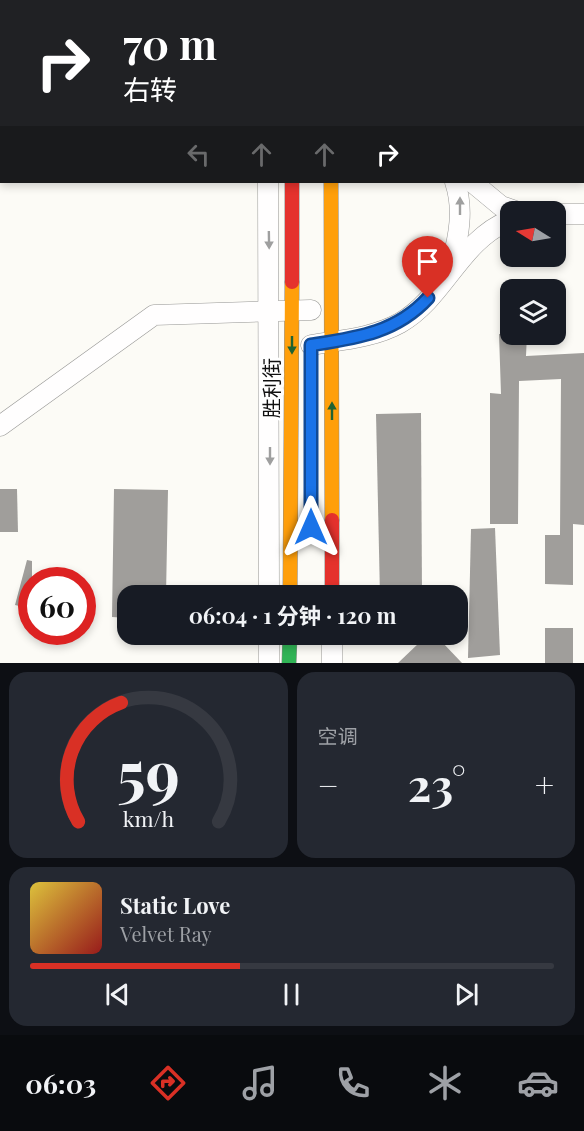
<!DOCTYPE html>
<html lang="zh">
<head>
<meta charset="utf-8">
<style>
  :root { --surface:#171b24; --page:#242831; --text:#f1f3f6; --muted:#9ea1a6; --line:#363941; --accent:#d93025 }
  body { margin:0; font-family:"Playfair Display","Noto Sans SC",serif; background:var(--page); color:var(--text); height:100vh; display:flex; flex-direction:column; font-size:22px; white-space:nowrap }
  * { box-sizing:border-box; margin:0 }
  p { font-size:20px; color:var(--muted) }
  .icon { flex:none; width:33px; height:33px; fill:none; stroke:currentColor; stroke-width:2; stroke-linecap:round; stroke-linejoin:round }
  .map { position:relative; height:663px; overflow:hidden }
  .details { display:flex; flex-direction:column; gap:9px; padding:9px; background:#0d0f14; flex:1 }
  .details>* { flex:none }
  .guide { position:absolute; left:0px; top:0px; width:585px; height:183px; box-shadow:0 3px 9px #0003; background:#202124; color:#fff; overflow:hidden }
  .needle { width:39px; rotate:281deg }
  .controls { position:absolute; left:500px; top:201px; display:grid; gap:12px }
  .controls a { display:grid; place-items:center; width:66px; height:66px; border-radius:12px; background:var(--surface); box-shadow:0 3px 9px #0003; font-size:30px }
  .speed { position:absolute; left:18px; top:567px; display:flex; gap:12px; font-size:30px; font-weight:700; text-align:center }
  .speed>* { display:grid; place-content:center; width:78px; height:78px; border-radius:50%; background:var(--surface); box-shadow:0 3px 9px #0003; line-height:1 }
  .speed .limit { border:9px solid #d22; background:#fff; color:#111 }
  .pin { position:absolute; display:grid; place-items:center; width:51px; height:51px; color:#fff; margin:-62px -26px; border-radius:50% 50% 50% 0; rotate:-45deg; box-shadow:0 0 6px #0007 }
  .pin .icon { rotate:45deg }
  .me { position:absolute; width:66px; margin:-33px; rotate:0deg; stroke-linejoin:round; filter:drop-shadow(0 0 4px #0008) }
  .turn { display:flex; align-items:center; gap:21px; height:126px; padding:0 24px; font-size:27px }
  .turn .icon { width:78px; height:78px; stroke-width:2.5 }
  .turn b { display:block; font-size:42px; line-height:51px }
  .lanes { display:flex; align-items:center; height:57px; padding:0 24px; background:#0003; justify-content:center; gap:30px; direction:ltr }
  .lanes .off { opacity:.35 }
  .big { font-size:45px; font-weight:700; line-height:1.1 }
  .details .widget { flex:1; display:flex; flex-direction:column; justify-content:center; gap:9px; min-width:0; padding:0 21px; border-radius:18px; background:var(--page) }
  .details .dial { align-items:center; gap:0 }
  .dial svg { height:156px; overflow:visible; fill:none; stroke:var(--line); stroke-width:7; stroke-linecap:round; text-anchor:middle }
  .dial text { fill:var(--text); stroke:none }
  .song { display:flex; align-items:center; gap:18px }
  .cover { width:72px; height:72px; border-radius:9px; background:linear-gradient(135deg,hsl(50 70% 55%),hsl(0 70% 35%)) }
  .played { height:6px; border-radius:3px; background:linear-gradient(90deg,var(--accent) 40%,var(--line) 40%) }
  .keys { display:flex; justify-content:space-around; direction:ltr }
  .heat { display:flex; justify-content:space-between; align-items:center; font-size:33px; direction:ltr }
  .details .tiles { flex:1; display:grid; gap:9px; grid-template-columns:1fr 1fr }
  .widget:last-child { grid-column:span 2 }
  .trip { position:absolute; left:117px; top:585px; width:351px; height:60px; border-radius:18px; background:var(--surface); box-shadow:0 3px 9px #0003; font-weight:700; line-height:60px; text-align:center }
  .dock { display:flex; height:96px; justify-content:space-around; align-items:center; background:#090b0e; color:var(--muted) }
  .dock .icon { width:42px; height:42px }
  .dock .current { color:var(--accent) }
  .dock b { font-size:27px; color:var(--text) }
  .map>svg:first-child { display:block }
  .building { fill:#a09e9b }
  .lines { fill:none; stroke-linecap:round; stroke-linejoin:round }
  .street-casing { stroke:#969694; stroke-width:21 }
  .fast-casing { stroke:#8d8c8a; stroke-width:15 }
  .slow-casing { stroke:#8d8c8a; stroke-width:15 }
  .jam-casing { stroke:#8d8c8a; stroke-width:15 }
  .street { stroke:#fffefe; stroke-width:20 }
  .fast { stroke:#30b455; stroke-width:14 }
  .slow { stroke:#ff9f0a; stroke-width:14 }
  .jam { stroke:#e5322d; stroke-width:14 }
  .oneway { fill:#9f9f9f }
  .oneway2 { fill:#206232 }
  .route-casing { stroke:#114b97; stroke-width:15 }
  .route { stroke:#1a73e8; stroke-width:10 }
  .labels { text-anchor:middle; stroke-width:6; stroke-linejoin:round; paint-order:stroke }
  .street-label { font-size:20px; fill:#101010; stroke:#fff }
</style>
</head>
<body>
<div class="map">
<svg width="584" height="663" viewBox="0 0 584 663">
  <rect width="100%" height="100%" fill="#fcfbf6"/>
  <g class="building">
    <path d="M499,334h28l-1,22 58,-3v172l-11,-1v61l-28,-1v-49h15l1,-156 -42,2 -1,143h-28v-131l11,1z"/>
    <path d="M421,413l1,183h-42l-4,-182z"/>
    <path d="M0,489h17l1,43h-18z"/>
    <path d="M114,489l54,1 -2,106h-38v22l-16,-1z"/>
    <path d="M495,528l5,127 -32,3 3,-129z"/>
    <path d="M27,560l5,1v48l-17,-4z"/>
    <rect x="545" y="628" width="28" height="35"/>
    <path d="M420,642h22l20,21h-64z"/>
  </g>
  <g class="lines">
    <defs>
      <g id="street">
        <path d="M266,0v2"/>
        <path d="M330,0v2"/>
        <path d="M0,18l2,1"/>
        <path d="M268,182l1,414"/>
        <path d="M472,182l29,24 17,6"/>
        <path d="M555,214h29"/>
        <path d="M451,264c8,-27 13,-55 4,-82"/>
        <path d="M311,345c30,-5 62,-7 89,-22 45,-26 60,-83 110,-103"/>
        <path d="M0,426l154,-111 157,-5"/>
        <path d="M332,634v29"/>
        <path d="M269,663v-29"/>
      </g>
      <g id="fast">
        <path d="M290,0v2"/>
        <path d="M289,663l1,-29"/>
      </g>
      <g id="slow">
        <path d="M331,182l1,338"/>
        <path d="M290,596l2,-314"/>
      </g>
      <g id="jam">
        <path d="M292,282v-100"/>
        <path d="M332,520v76"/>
      </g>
    </defs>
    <use href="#street" class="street-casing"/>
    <use href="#fast" class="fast-casing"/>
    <use href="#slow" class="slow-casing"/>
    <use href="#jam" class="jam-casing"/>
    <use href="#street" class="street"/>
    <use href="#fast" class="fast"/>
    <use href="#slow" class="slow"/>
    <use href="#jam" class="jam"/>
  </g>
  <defs><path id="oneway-solid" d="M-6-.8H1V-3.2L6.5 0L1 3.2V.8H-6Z" transform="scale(1.5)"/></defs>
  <g class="oneway">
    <use href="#oneway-solid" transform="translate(460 206) rotate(-90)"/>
    <use href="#oneway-solid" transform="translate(269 240) rotate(89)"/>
    <use href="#oneway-solid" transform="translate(270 456) rotate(90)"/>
  </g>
  <g class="oneway2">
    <use href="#oneway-solid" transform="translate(292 345) rotate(90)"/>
    <use href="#oneway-solid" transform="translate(332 411) rotate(-90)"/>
  </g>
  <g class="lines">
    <defs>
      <path id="route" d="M311,527v-182c45,-7 85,-12 117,-47"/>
    </defs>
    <use href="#route" class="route-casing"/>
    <use href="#route" class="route"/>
  </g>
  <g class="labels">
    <g class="street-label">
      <text transform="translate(272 388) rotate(-90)" y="7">胜利街</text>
    </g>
  </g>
</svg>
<div class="controls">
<a><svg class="needle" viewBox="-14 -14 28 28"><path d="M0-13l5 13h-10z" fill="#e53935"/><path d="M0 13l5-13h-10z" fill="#9ea1a6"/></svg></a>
<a><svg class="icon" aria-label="layers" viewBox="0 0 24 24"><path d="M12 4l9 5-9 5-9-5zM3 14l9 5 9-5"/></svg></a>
</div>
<div class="speed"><div class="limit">60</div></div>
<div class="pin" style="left:428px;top:298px;background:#d93025"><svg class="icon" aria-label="arrive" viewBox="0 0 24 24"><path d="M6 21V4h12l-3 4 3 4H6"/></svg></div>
<svg class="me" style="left:311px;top:527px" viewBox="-20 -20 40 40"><path d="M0-17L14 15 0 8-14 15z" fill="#1a73e8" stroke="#fff" stroke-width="4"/></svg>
<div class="trip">06:04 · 1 分钟 · 120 m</div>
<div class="guide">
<div class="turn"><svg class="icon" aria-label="right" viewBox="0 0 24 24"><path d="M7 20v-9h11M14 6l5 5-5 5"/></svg><div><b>70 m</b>右转</div></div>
<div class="lanes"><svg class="icon off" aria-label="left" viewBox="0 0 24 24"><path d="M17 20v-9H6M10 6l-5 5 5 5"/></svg><svg class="icon off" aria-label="ahead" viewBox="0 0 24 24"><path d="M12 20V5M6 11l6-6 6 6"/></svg><svg class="icon off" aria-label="ahead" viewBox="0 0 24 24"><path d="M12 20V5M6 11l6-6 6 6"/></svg><svg class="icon" aria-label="right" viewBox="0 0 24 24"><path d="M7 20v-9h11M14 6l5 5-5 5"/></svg></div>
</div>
</div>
<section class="details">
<div class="tiles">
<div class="widget dial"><svg viewBox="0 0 100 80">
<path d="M14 69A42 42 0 1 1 86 69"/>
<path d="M14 69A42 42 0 0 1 36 8" stroke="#d93025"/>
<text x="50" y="56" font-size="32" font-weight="700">59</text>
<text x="50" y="72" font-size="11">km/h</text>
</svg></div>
<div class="widget"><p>空调</p>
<div class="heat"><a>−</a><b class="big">23°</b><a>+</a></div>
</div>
<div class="widget">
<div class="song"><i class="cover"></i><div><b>Static Love</b><p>Velvet Ray</p></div></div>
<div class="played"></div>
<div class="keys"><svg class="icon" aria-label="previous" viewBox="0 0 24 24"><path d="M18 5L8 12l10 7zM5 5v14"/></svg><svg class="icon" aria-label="pause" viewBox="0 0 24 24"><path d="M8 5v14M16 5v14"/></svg><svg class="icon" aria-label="next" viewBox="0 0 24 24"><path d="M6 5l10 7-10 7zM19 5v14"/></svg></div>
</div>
</div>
</section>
<nav class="dock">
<b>06:03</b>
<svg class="icon current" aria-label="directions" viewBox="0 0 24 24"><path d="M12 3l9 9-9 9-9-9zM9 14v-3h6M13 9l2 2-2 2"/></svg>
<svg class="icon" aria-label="music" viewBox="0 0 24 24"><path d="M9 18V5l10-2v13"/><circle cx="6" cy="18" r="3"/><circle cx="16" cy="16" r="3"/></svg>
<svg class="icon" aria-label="phone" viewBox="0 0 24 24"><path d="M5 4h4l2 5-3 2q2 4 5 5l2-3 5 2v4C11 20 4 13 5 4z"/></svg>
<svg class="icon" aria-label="climate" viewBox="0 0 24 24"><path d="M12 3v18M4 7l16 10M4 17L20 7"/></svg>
<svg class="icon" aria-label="car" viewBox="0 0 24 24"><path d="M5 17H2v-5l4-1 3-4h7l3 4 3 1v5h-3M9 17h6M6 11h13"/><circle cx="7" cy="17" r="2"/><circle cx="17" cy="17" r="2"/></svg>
</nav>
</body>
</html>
